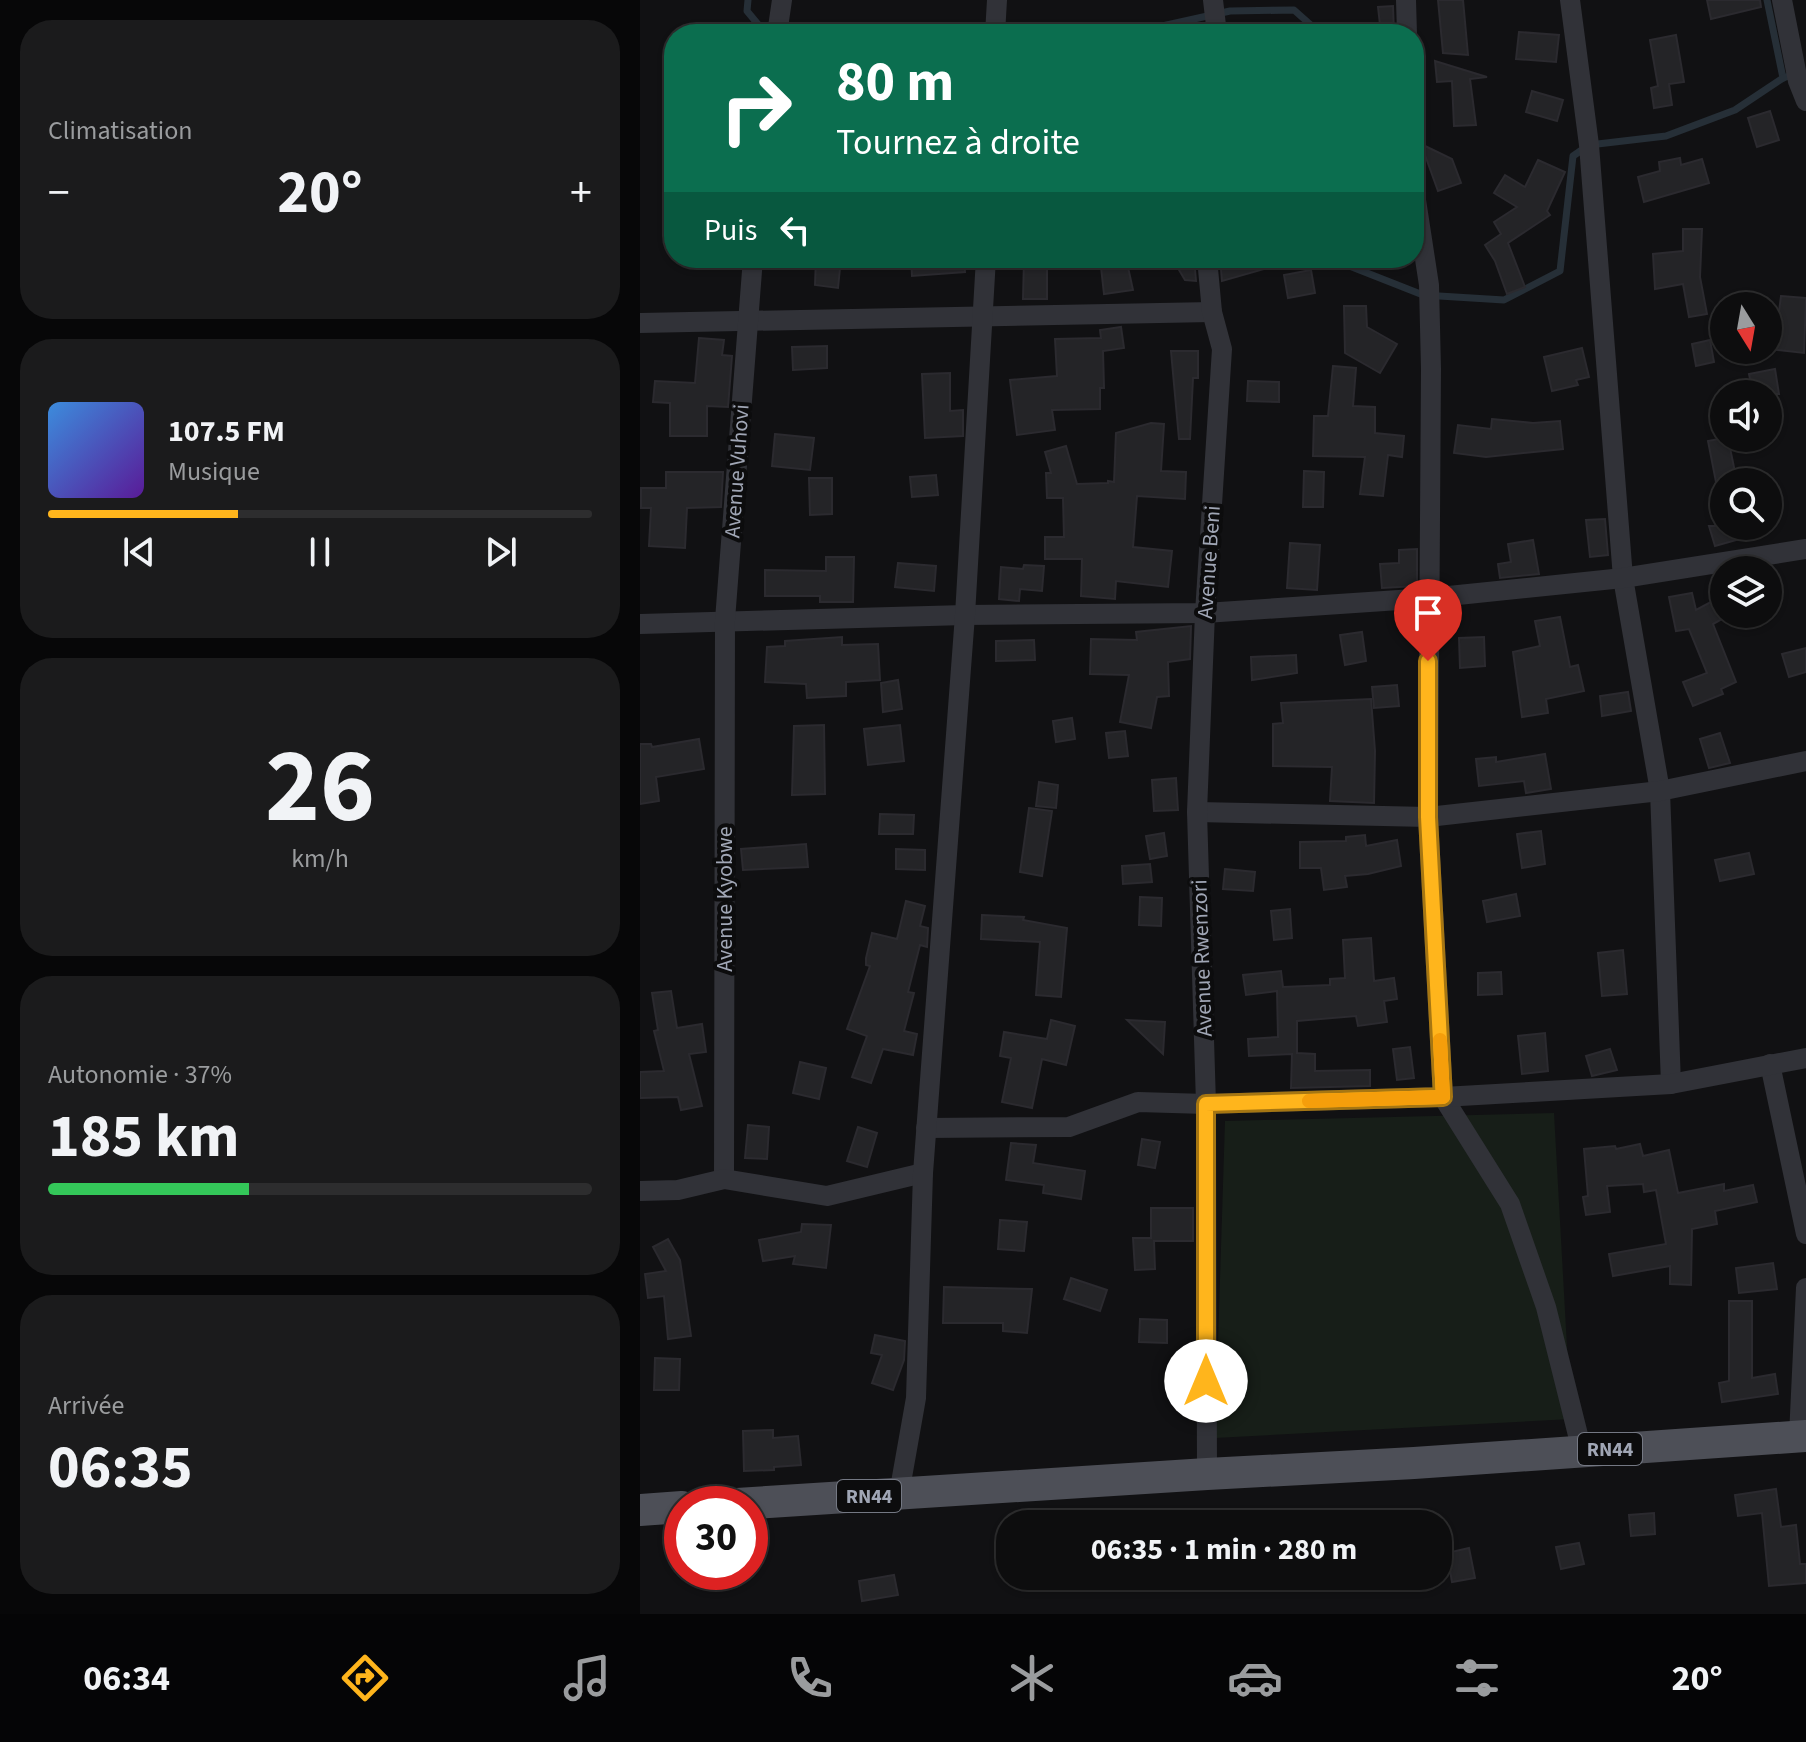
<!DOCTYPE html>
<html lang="fr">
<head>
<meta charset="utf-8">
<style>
  :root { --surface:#0d0d0e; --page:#1b1b1c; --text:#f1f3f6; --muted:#9a9c9e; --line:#2d2d2e; --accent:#ffb51c }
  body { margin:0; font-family:"Source Sans 3",sans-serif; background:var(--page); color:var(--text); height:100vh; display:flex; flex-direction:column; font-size:30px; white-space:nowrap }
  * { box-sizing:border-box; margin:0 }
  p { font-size:26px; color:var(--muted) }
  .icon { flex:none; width:44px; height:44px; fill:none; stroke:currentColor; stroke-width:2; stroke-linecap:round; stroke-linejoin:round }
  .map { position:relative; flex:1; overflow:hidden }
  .details { display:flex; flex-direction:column; gap:20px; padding:20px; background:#070708; width:640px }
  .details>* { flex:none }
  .banner { position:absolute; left:24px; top:24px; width:760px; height:244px; border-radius:32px; box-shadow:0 2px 6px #0004,0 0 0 2px var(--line); background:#0b6e4f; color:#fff; overflow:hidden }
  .needle { width:52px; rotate:169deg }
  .fabs { position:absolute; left:1070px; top:292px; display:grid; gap:16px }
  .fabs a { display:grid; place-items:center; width:72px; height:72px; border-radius:50%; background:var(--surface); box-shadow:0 2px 6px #0004,0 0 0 2px var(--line); font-size:40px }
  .speed { position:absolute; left:24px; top:1486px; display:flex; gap:16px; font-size:40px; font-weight:700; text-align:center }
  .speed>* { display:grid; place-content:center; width:104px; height:104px; border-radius:50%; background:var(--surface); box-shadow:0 2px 6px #0004,0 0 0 2px var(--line); line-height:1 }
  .speed .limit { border:12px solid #d22; background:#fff; color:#111 }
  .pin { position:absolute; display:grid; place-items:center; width:68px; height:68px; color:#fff; margin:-82px -34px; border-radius:50% 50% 50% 0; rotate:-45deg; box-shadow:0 0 8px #0007 }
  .pin .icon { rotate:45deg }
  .me { position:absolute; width:88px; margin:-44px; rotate:0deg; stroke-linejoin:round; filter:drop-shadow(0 0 6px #0008) }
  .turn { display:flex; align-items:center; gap:28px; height:168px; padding:0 40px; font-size:36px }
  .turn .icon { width:104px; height:104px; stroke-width:2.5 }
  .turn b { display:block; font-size:56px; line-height:68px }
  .then { display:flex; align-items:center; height:76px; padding:0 40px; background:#0003; gap:16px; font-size:30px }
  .big { font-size:60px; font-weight:700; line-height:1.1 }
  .details .tile { flex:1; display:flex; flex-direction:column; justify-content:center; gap:12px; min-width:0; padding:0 28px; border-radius:32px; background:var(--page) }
  .details .dial { align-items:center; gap:0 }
  .dial b { font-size:104px; line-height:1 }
  .song { display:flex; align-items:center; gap:24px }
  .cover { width:96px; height:96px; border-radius:12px; background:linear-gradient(135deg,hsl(210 70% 55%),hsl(270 70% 35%)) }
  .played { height:8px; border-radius:4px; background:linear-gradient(90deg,var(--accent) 35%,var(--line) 35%) }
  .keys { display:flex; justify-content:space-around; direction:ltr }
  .heat { display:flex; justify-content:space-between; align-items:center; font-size:44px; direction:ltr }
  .charge { height:12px; border-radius:6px; background:linear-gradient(90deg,#34c759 37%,var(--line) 0) }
  .trip { position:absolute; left:356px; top:1510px; width:456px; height:80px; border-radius:32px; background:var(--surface); box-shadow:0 2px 6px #0004,0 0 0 2px var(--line); font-weight:700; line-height:80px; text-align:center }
  .menu { display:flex; height:128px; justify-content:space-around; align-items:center; background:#050506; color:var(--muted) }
  .menu .icon { width:56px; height:56px }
  .menu .current { color:var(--accent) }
  .menu b { font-size:36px; color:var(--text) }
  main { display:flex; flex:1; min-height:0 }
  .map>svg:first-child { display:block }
  .green { fill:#171e18 }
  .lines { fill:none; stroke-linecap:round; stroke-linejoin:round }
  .stream { stroke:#262f37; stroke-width:7 }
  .building { fill:#242427; stroke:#2b2a2f; stroke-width:2 }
  .minor { stroke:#313238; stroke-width:20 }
  .primary { stroke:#4d4f57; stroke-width:32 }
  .route-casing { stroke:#a67612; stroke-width:20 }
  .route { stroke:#ffb51c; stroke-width:14 }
  .slow { stroke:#f59e0b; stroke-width:14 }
  .labels { text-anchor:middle; stroke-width:8; stroke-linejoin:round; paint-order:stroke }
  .shield { fill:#0c0c0d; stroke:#747883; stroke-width:2 }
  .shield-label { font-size:20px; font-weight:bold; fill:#a0a6b5 }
  .street-label { font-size:22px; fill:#a0a6b5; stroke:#0c0c0d }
</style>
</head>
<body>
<main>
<section class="details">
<div class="tile"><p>Climatisation</p>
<div class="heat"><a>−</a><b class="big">20°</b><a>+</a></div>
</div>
<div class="tile">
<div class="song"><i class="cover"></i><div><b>107.5 FM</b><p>Musique</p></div></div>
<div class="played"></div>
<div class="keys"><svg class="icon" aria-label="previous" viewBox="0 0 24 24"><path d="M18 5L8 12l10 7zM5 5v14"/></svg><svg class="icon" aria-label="pause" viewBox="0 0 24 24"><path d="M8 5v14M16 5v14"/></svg><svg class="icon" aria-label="next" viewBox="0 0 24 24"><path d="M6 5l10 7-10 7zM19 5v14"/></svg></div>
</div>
<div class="tile dial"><b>26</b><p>km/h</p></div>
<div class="tile"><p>Autonomie · 37%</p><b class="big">185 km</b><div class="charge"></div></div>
<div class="tile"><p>Arrivée</p><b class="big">06:35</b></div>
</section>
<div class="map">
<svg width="1166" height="1614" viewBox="0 0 1166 1614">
  <rect width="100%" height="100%" fill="#111113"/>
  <path class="green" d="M914,1113l17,306 -356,19 10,-317z"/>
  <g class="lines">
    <g class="stream">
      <path d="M108,0l-1,11 19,23"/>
      <path d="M1127,0l16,78"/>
      <path d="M486,34l104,-23 64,-1 27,24"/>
      <path d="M689,258l94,37 81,5 56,-29 13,-115 16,-11 77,-9 69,-26 48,-32 12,-4"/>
    </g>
  </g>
  <g class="building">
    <path d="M798,0h25l5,55 -25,-2z"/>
    <path d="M1067,0h53l1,7 -50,12z"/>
    <path d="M753,6l1,27 -13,1 -3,-27z"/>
    <path d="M879,32l40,3 -3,27 -40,-3z"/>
    <path d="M1036,35l8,47 -15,2 3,21 -18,3 -3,-20 7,-2 -8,-46z"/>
    <path d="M795,61l52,16 -17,2 6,46 -22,1 -2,-45 -15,1z"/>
    <path d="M892,91l31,9 -6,21 -31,-9z"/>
    <path d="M1130,111l9,29 -22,7 -9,-29z"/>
    <path d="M781,144l31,15 9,24 -23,8z"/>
    <path d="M1040,158l1,7 21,-6 7,24 -65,19 -6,-25 22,-6 -1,-9z"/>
    <path d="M898,160l27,12 -18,39 3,4 -42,28 17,44 -18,7 -12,-33 -10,-16 16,-11 -7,-12 23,-15 -23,-14 11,-18 20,12z"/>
    <path d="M1043,229h19l-2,48 7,37 -18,3 -6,-33 -28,5 -2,-35 30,-3z"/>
    <path d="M176,258h25l-3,30 -23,-3z"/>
    <path d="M271,258h53l1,14 -53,4z"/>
    <path d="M460,258h26l7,32 -29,4z"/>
    <path d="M532,258h22l2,23 -11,-1z"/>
    <path d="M580,258h64l1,5 -63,18z"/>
    <path d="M384,260l23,1v38h-24z"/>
    <path d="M671,270l4,23 -27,5 -4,-23z"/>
    <path d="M1141,296l25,2 -2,55 -36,-4v-17h7l2,-5z"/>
    <path d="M704,306h22l1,21 30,17 -17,29 -35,-20z"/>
    <path d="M481,327l3,21 -21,3 1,37h-4v21l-48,1 3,20 -38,5 -7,-55 47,-4 -2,-37 46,-1 -1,-8z"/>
    <path d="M59,338l25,2 -2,15 10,1 -4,51 -21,-1v30h-37v-33l-17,-1 2,-21 40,2z"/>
    <path d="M1070,340l4,22 -18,4 -4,-22z"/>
    <path d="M187,346v22l-34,2 -1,-23z"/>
    <path d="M942,348l7,29 -13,3 2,5 -26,6 -8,-34z"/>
    <path d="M531,351h27v27h-5l-3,61h-11z"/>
    <path d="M693,366l23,2 -3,38 22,1v26l29,3 -2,21 -14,-2 -5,41 -23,-2 5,-37 -52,-1 1,-40h14z"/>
    <path d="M1135,369l4,25h-26l-4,-20z"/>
    <path d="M310,373v38l13,-1v26l-38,2 -3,-64z"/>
    <path d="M608,381l31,1v20l-32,-1z"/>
    <path d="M852,419l41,4 27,-2 3,28 -77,8 -32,-4 4,-28 33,4z"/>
    <path d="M511,423l13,1 -3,47 25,1 -1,27 -48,-3 -4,51 39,4 -4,36 -52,-6 -1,18 -34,-3 1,-37h-37v-22h19l-1,-39h-16l-1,-25h5l-6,-21 21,-6 11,38 31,-1v-2l6,1 2,-49z"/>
    <path d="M135,434l39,4 -4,32 -38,-4z"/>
    <path d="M1084,438h4l9,44h-21l-8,-41z"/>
    <path d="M664,471l20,1 -1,35h-20z"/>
    <path d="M26,472h57l-2,35 -34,1 -2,40 -36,-2 2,-38h-10v-20h25z"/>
    <path d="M296,475l2,20 -26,2 -2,-20z"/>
    <path d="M169,478h23v36l-22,1z"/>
    <path d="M965,519l3,36 -18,2 -4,-37z"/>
    <path d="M1069,526h58l1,5 -53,15z"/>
    <path d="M893,540l6,34 -39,4 -2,-14 13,-2 -3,-18z"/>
    <path d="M650,543l30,2 -3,45 -30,-2z"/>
    <path d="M777,549v37l-35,2 -2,-24 19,-1v-13z"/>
    <path d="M186,557h28l-1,45h-33v-6h-55v-26l61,1z"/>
    <path d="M258,563l38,3 -2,25 -39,-4z"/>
    <path d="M384,565l20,1 -2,25 -22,-2 -1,12 -20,-2 2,-32 22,2z"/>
    <path d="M1052,593l4,17 28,-15v23l-11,6 23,58 -15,7 2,5 -30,12 -10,-24 24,-9 -18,-44 -13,2 -7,-34z"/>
    <path d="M920,617l10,50 8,-2 6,26 -38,8 2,14 -26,4 -9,-65 27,-6 -5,-25z"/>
    <path d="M551,626l-1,33 -22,3 1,34 -12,1 -6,31 -31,-6 9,-47 -39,-1 1,-35 46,1 -1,-8z"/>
    <path d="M722,632l4,29 -21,4 -5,-30z"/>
    <path d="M202,637v8l36,-1 2,36 -34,2v14l-39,2 -1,-14 -41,-2 2,-35 18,-1v-5z"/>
    <path d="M844,637l1,29 -25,2 -1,-30z"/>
    <path d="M394,640l1,20 -39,1v-20z"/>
    <path d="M1166,648v24l-17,5 -7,-23z"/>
    <path d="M656,655l1,18 -45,7 -1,-23z"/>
    <path d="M258,680l4,29 -19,3 -2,-29z"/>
    <path d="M757,685l2,21 -25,2 -2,-21z"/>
    <path d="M988,692l3,19 -29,5 -2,-20z"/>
    <path d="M731,699l4,52 -1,52 -44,-2 2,-34 -59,-1v-42l10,-1 -2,-20z"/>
    <path d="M432,718l3,21 -19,3 -3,-21z"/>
    <path d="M184,725l1,69 -33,1 2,-69z"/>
    <path d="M260,725l4,36 -36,4 -4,-36z"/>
    <path d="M485,731l3,25 -19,2 -3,-25z"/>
    <path d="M1080,733l10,30 -21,5 -9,-29z"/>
    <path d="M59,739l5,30 -48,8 3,24 -19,3v-60h11l1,3z"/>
    <path d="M905,754l6,35 -25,4 -2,-12 -45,5 -3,-27 20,-2v5z"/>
    <path d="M536,778l2,32 -24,1 -2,-31z"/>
    <path d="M399,782l19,3 -2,23 -20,-2z"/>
    <path d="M389,808l23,3 -10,65 -22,-4z"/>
    <path d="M240,814l34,1 -1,19h-34z"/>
    <path d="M901,831l4,33 -23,4 -5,-34z"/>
    <path d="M524,833l3,23 -17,3 -4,-23z"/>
    <path d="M725,835l1,11 31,-6 4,26 -33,8 -23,2 2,11 -23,3 -3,-22h-21v-26l46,-1v-4z"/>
    <path d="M166,844l2,23 -65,3 -2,-21z"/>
    <path d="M256,849l29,1v20l-29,-1z"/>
    <path d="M1109,853l5,21 -34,7 -5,-21z"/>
    <path d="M510,864l2,18 -29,2 -1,-18z"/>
    <path d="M585,869l30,3 -2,19 -30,-2z"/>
    <path d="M876,894l4,22 -33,6 -4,-21z"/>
    <path d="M500,897l22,1 -1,28 -22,-1z"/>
    <path d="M266,901l19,5 -5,20 8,2 -1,19 -7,-2 -12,47 6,1 -10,38 13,3 -4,21 -30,-6 -12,34 -19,-6 15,-41 -20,-7 23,-63 -4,-1v-7l6,-25 25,6z"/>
    <path d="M650,909l2,29 -18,2 -3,-29z"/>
    <path d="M342,915l42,2 -1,3 44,8 -6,69 -25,-2 4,-53 -59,-3z"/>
    <path d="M731,938l3,43 20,-3 3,21 -13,2 3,21 -29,4 -2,-10 -59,5v32l18,1v17l55,-1v16l-79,2 1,-34 -43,2 -1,-17 30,-2 -1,-46 -31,4 -3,-20 38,-4 2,16 47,-2v-6l15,-1 -2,-38z"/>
    <path d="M983,950l4,44 -25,2 -4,-43z"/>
    <path d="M861,972l1,22 -24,1v-22z"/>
    <path d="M31,991l6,37 25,-4 4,28 -17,2 13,52 -21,4 -3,-13 -38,1v-26l24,-1 -10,-40 4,-1 -6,-37z"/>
    <path d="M411,1020l24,6 -9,39 -24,-6 -10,49 -30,-6 9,-44 -11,-2 4,-24 43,7z"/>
    <path d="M487,1020l38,2 -2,32z"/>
    <path d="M905,1033l3,38 -26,3 -4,-38z"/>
    <path d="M770,1047l4,31 -17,2 -4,-31z"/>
    <path d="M970,1049l7,21 -25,6 -6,-20z"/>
    <path d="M160,1062l26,6 -7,31 -26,-6z"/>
    <path d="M108,1125l21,2 -2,32 -22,-1z"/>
    <path d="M218,1127l19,6 -10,34 -20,-6z"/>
    <path d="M502,1139l18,3 -5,26 -17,-3z"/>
    <path d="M371,1143l25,2 -3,18 52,8 -4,28 -38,-6 1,-8 -38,-5z"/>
    <path d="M1000,1144l3,12 26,-6 9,43 46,-9v7l29,-6 4,17 -42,9 2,13 -25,5 -1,56 -21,-1v-18l-57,10 -4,-22 57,-10 -10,-54 -12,2 -1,-8 -36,2 3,26 -24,3 -3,-18 5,-1 -4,-47 31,-3 1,3z"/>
    <path d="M511,1208h42v33h-39l1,28 -20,1 -2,-32h18z"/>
    <path d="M360,1220l27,2 -3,29 -26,-2z"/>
    <path d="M162,1224l29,1 -5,43 -33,-4 2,-8 -32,5 -4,-21 42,-8z"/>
    <path d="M28,1239l12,21 11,76 -23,3 -4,-43 -16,2 -3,-24 21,-3 -13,-24z"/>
    <path d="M1133,1263l4,26 -38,4 -3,-25z"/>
    <path d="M431,1278l36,12 -7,21 -36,-12z"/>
    <path d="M304,1287l88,2 -5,44 -24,-2v-8h-60z"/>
    <path d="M1089,1301h23v77l23,-4 3,20 -56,8 -3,-19 10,-2z"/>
    <path d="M500,1319l27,1v23l-28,-1z"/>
    <path d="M235,1335l30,6 -1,19 -11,30 -21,-7 10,-28 -11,-2z"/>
    <path d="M15,1358l25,1 -1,31h-25z"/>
    <path d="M133,1430v8l25,-2 3,29 -27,2v3l-30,1 -1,-40z"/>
    <path d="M1136,1489l5,38 15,-2 4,39h6v19l-37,3 -7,-73 -24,3 -3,-21z"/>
    <path d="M1014,1513l1,21 -24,2 -2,-21z"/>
    <path d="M939,1543l5,21 -23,5 -5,-22z"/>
    <path d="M829,1548l6,30 -23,4 -5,-29z"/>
    <path d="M254,1575l4,20 -36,6 -3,-20z"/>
  </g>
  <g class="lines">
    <g class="minor">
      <path d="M573,0l4,34"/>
      <path d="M766,0l1,34"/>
      <path d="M930,0l19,145 34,433 37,213 11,293"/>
      <path d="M1142,0l16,81 8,20"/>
      <path d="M137,34l5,-34"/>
      <path d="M355,34l2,-34"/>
      <path d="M774,187l15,98 2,84 -3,448 15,280 67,107 36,103 36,144"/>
      <path d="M0,323l572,-11"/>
      <path d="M0,624l325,-9 240,-2 224,-15 194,-20 183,-29"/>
      <path d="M557,812l231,5 232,-26 146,-30"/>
      <path d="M1130,1064l36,170"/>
      <path d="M286,1128l143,-1 69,-25 68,2 237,-7 228,-13 135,-26"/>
      <path d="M84,1179l1,-559 28,-362"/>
      <path d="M0,1191l38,-1 46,-11 103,17 96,-23"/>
      <path d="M1159,1436l7,-148"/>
      <path d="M567,1474l-1,-370 -9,-292 8,-199 17,-264 -10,-37 -5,-54"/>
      <path d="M259,1494l17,-96 7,-225 42,-558 21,-357"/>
    </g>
    <g class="primary">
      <path d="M97,1504l470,-30 207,-11 392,-27"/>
      <path d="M0,1510l42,-3"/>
    </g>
  </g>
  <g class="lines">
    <defs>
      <path id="route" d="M566,1381v-277l237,-7 -15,-280v-156"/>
    </defs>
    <use href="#route" class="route-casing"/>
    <use href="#route" class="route"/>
    <path class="slow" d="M669,1101l134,-4 -3,-57"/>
  </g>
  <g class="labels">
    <g class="shield">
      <rect x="938" y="1433" width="64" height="32" rx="6"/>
      <rect x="197" y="1480" width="64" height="32" rx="6"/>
    </g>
    <g class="shield-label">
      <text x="970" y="1456">RN44</text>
      <text x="229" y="1503">RN44</text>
    </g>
    <g class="street-label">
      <text transform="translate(96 471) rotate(-86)" y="8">Avenue Vuhovi</text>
      <text transform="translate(568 562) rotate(-86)" y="8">Avenue Beni</text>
      <text transform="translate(84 899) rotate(-90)" y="8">Avenue Kyobwe</text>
      <text transform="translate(561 958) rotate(-92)" y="8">Avenue Rwenzori</text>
    </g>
  </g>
</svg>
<div class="fabs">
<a><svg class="needle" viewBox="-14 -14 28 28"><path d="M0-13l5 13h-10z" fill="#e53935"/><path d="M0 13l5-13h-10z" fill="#9a9c9e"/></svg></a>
<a><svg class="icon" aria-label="sound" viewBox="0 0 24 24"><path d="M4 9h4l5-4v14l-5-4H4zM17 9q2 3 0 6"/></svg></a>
<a><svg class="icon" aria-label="search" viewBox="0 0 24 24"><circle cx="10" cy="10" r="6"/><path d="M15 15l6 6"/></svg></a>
<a><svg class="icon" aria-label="layers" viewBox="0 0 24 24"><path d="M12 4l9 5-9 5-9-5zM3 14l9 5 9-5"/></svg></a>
</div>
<div class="speed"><div class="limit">30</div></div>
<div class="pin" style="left:788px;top:661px;background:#d93025"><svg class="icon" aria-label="arrive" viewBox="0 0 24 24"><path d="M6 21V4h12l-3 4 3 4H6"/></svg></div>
<svg class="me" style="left:566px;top:1381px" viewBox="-20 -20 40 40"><circle r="19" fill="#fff"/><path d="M0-13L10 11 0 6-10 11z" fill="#ffb51c"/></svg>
<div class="trip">06:35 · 1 min · 280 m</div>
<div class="banner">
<div class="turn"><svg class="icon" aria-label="right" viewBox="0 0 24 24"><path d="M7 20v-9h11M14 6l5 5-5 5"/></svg><div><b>80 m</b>Tournez à droite</div></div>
<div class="then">Puis<svg class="icon" aria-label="left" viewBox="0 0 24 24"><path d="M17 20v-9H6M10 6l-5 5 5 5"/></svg></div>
</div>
</div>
</main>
<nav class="menu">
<b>06:34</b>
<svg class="icon current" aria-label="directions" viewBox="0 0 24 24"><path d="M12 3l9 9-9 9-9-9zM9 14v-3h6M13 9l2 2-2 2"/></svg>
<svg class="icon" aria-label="music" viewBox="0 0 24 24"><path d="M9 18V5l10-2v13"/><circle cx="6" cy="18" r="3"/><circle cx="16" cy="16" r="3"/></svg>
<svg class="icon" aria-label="phone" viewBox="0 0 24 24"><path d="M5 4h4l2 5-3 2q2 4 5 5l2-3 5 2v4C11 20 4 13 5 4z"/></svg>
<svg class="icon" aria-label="climate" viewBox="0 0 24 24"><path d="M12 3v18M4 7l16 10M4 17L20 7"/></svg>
<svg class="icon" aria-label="car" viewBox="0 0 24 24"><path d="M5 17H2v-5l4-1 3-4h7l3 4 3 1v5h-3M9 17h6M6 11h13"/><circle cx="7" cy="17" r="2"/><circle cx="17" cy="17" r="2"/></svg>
<svg class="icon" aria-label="filters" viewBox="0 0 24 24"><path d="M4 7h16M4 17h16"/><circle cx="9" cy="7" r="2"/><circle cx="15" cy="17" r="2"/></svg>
<b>20°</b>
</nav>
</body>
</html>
